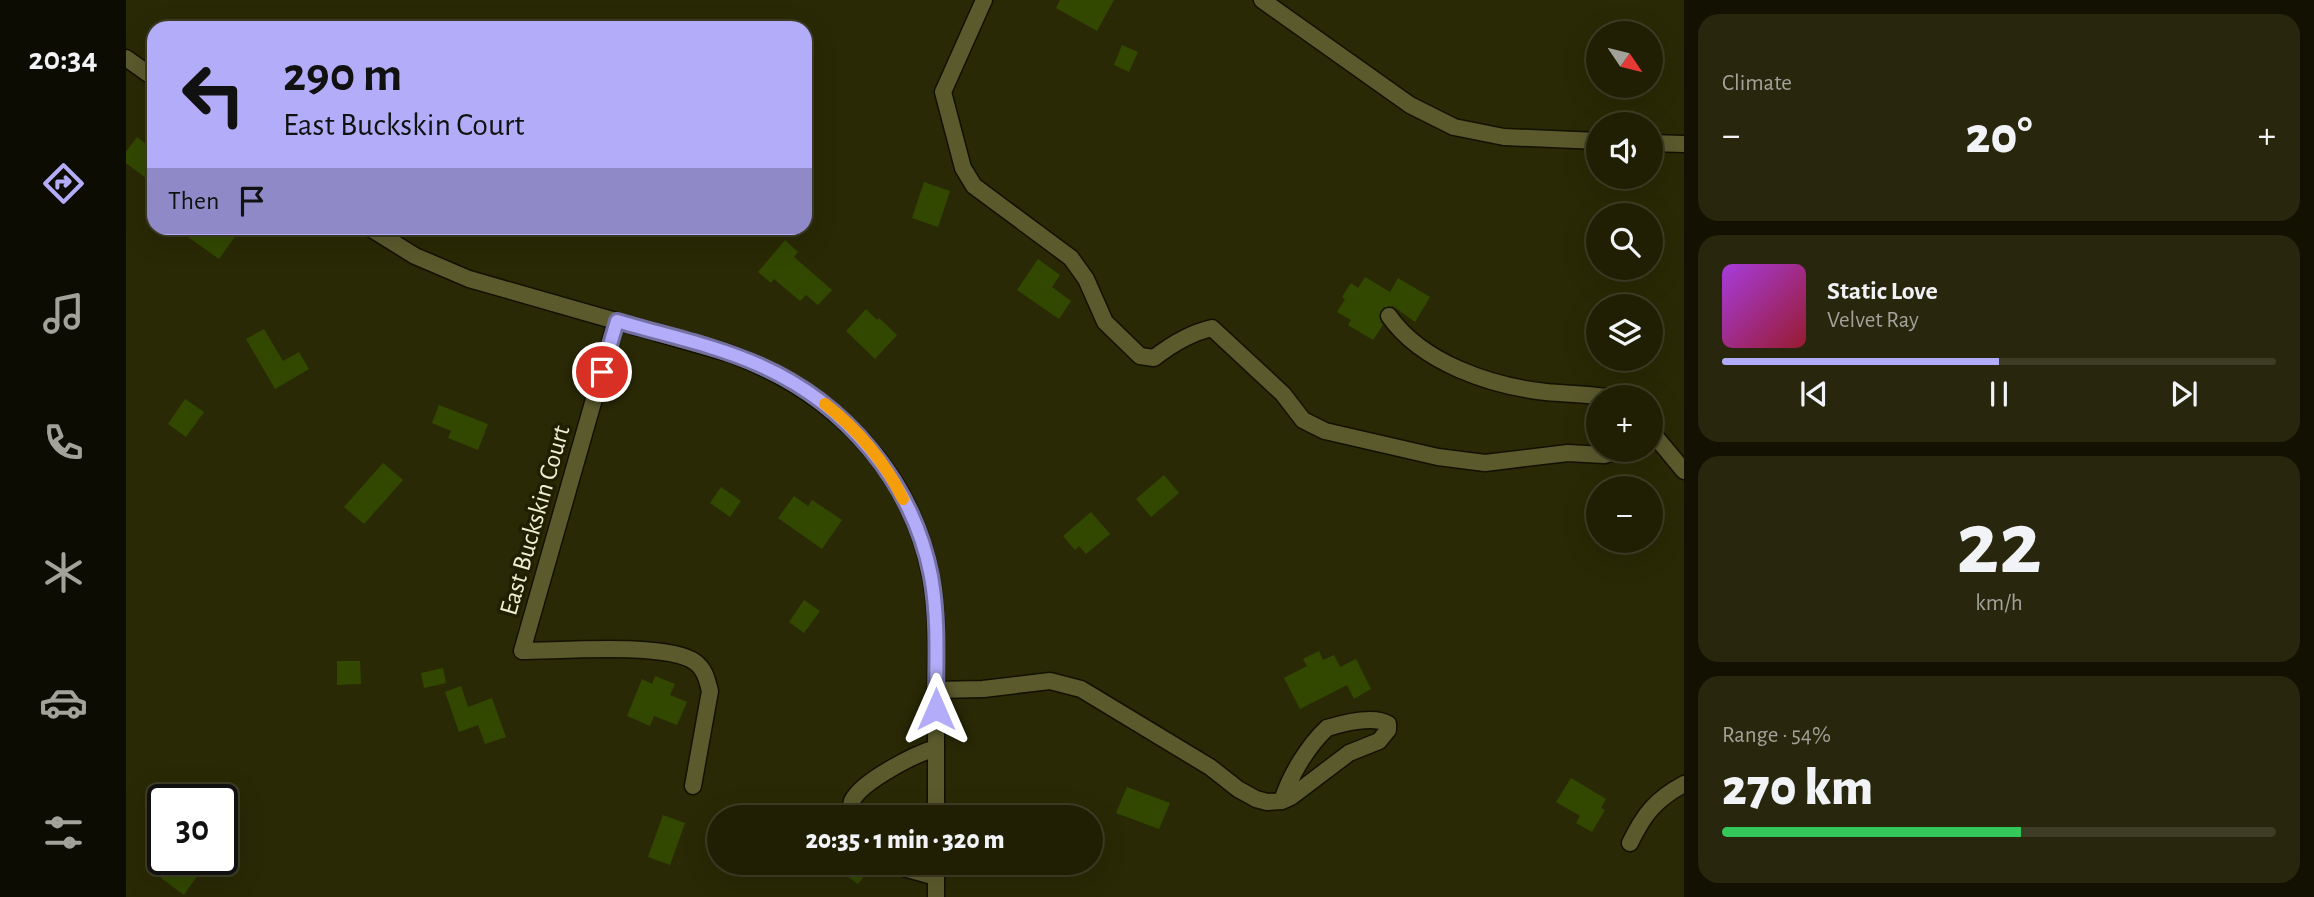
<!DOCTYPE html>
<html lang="en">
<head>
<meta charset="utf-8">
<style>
  :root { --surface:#201f04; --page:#28270e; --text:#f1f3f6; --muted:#a2a29a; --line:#3d3d26; --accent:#b3adf9 }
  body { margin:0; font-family:"Alegreya Sans",sans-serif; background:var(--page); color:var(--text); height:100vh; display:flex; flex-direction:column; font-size:26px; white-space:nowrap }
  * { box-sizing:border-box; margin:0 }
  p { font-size:23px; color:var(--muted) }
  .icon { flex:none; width:38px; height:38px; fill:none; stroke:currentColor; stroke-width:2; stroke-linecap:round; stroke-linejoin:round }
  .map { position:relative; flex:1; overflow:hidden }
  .side { display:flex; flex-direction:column; gap:14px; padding:14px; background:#121102; width:630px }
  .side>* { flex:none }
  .hud { position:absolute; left:21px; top:21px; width:665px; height:214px; border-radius:21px; box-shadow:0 7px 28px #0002,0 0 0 2px var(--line); background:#b3adf9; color:#111; overflow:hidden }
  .needle { width:46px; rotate:125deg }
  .controls { position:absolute; left:1460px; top:21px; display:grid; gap:14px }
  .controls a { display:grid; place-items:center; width:77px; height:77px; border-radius:50%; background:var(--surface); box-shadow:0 7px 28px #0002,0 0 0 2px var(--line); font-size:35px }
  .speed { position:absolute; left:21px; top:784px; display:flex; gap:14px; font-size:35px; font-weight:700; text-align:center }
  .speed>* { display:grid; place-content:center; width:91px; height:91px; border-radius:50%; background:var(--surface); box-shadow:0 7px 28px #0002,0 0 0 2px var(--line); line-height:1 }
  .speed .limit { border:4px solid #111; border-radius:10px; background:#fff; color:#111 }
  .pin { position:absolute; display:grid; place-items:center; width:60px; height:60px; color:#fff; margin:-30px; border:4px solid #fff; border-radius:50%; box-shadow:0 2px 7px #0007 }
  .me { position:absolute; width:77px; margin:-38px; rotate:0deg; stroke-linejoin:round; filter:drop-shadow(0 0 5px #0008) }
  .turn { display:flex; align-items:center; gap:24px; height:147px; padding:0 21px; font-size:32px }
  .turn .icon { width:91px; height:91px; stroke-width:2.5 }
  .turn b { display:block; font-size:49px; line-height:60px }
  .then { display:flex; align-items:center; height:66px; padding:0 21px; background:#0003; gap:14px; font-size:26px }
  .big { font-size:52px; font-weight:800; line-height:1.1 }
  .side .tile { flex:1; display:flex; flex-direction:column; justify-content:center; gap:10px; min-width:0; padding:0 24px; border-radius:21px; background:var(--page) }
  .side .dial { align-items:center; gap:0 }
  .dial b { font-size:91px; line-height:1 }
  .song { display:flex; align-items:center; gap:21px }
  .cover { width:84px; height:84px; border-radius:10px; background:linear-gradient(135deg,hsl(280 70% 55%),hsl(350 70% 35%)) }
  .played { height:7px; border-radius:4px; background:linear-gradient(90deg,var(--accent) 50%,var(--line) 50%) }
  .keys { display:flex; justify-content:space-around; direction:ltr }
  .heat { display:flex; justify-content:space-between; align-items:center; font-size:38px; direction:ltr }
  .charge { height:10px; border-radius:5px; background:linear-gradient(90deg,#34c759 54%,var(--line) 0) }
  .trip { position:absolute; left:581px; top:805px; width:396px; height:70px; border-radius:35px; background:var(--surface); box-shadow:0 7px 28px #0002,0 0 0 2px var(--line); font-weight:800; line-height:70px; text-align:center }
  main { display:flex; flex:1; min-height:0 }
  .tab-bar { display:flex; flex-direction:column; width:126px; justify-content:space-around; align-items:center; background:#0d0c02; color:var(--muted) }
  .tab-bar .icon { width:49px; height:49px }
  .tab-bar .current { color:var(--accent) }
  .tab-bar b { font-size:32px; color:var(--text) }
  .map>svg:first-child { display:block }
  .building { fill:#324801 }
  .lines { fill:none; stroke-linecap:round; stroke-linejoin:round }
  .minor-casing { stroke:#121100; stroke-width:19 }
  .minor { stroke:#5b5a2d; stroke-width:16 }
  .route-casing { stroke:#7470a2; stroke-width:18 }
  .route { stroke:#b3adf9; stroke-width:12 }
  .slow { stroke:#f59e0b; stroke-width:12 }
  .labels { text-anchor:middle; stroke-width:7; stroke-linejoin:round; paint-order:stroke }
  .street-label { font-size:26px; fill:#efefd6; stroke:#201f00 }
</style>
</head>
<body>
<main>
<nav class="tab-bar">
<b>20:34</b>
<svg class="icon current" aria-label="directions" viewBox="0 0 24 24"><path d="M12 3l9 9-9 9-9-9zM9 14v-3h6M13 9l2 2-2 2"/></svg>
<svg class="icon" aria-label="music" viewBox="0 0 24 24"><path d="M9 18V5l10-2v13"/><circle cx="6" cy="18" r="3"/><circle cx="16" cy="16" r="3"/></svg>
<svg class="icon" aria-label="phone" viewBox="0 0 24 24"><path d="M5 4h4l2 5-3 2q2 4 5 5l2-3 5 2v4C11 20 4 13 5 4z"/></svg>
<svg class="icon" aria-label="climate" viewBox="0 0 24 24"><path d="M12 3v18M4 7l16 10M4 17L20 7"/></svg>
<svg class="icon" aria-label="car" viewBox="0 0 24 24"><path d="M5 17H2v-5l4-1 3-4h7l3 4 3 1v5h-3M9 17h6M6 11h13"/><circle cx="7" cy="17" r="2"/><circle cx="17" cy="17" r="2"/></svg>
<svg class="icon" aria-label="filters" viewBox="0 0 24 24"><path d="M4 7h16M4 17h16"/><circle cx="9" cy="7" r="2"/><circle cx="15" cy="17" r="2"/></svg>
</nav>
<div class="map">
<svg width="1558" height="897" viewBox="0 0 1558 897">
  <rect width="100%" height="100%" fill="#2a2905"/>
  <g class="building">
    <path d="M934,0h54l-17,31 -41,-23z"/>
    <path d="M996,45l16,7 -9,20 -15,-7z"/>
    <path d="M11,137l17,13v34l-28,-21v-11z"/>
    <path d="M798,182l26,9 -12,36 -26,-9z"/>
    <path d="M69,228h46l-22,31 -31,-22z"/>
    <path d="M659,240l13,12 -4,5 38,33 -14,15 -12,-10 -6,6 -26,-22 -3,4 -13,-11z"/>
    <path d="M912,259l22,16 -8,12 19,14 -12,18 -42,-29z"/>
    <path d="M1239,277l25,15 8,-14 32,19 -15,25 -22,-16 -10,2 -4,9 4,8 -10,15 -25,-15 3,-5 -14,-8 8,-13 -3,-2 9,-14 7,5z"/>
    <path d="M740,309l11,11 2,-2 18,17 -22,24 -29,-28z"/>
    <path d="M138,329l19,32 16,-9 10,17 -34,20 -29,-50z"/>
    <path d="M59,399l19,13 -18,25 -18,-13z"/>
    <path d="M313,405l49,19 -10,26 -30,-12 3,-7 -19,-8z"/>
    <path d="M257,463l20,17 -39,44 -20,-17z"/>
    <path d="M1038,475l15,18 -28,24 -15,-18z"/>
    <path d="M595,487l20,14 -11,16 -20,-14z"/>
    <path d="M668,496l14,10 4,-6 30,20 -20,29 -44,-31z"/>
    <path d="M965,512l19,22 -24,20 -7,-8 -4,4 -12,-14z"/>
    <path d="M678,600l16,11 -16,22 -15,-11z"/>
    <path d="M1193,651l4,9 11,-5 6,12 16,-8 15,30 -17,10 -7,-14 -47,24 -16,-31 23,-12 -4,-7z"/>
    <path d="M211,661h23l1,23 -24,1z"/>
    <path d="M317,668l3,15 -22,5 -3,-15z"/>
    <path d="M529,676l20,8 -5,11 17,7 -10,23 -23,-9 -4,10 -23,-10 15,-37 10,5z"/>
    <path d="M335,686l7,21 24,-9 14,39 -21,7 -7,-19 -19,7 -14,-40z"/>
    <path d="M1445,778l35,21 -5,9 4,2 -13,22 -16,-9 4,-7 -24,-14z"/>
    <path d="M1001,787l43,16 -11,26 -43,-16z"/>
    <path d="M537,815l22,8 -15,42 -22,-8z"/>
    <path d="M48,859h20l10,7 -20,29 -23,-17z"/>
    <path d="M703,863h45l-16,21z"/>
  </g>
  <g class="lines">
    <defs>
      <g id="minor">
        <path d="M858,0l-41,92 20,76 11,18 97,72 15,21 19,43 35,34 14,2c18,-14 36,-25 58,-30l71,66 20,26 22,11 113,26 47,6 83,-10 36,2 19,-5"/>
        <path d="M1136,0l148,105 44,22 50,10 94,4"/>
        <path d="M0,58l28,20"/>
        <path d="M1524,143l34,1"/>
        <path d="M244,228l45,28 54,23 262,75c101,38 180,114 200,224 7,37 5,74 5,111 0,43 0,86 0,128"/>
        <path d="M1263,316c33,47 102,70 157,76 20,2 40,2 60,5"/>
        <path d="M490,322l-94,329c38,0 146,-9 173,11 10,7 12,18 15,29l-17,95"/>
        <path d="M1524,430l34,41"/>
        <path d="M810,690l47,-1 67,-8 31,8 129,78 28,22 18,10 11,3 15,-1 9,-4 58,-44 30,-12 9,-11v-6c-14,-9 -45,-1 -61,4 -19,18 -37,47 -45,73"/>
        <path d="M727,817l-3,-5c1,-4 1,-7 2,-11 10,-20 63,-47 84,-53"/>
        <path d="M1504,843c14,-29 26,-44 54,-59"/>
        <path d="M771,863l3,4 36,10"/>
        <path d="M810,897v-34"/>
      </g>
    </defs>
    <use href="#minor" class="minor-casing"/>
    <use href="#minor" class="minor"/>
  </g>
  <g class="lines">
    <defs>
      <path id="route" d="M476,372l15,-51c47,14 97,24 142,44 87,38 154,118 172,211 8,44 5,89 5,133"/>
    </defs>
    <use href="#route" class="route-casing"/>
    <use href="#route" class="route"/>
    <path class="slow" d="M699,404c32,25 60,58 78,95"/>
  </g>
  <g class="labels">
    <g class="street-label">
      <text transform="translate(408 520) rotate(-74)" y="9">East Buckskin Court</text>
    </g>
  </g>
</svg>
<div class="controls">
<a><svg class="needle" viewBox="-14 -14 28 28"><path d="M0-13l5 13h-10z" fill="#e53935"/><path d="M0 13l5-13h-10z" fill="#a2a29a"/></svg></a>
<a><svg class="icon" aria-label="sound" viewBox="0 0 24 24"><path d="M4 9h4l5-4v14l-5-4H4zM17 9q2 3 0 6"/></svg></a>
<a><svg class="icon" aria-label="search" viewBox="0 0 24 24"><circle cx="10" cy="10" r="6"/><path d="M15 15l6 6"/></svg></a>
<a><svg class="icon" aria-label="layers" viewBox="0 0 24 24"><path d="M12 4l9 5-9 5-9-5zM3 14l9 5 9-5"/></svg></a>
<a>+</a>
<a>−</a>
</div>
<div class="speed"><div class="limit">30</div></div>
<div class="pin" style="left:476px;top:372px;background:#d93025"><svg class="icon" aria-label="arrive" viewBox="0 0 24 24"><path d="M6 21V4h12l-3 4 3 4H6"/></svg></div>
<svg class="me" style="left:810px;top:709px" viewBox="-20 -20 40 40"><path d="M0-17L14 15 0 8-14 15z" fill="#b3adf9" stroke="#fff" stroke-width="4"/></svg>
<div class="trip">20:35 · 1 min · 320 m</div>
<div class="hud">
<div class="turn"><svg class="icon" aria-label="left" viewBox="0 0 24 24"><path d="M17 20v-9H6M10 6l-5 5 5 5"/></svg><div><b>290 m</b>East Buckskin Court</div></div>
<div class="then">Then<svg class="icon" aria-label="arrive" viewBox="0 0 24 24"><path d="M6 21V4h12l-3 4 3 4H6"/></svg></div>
</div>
</div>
<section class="side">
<div class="tile"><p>Climate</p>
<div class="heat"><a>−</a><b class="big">20°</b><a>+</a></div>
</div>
<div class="tile">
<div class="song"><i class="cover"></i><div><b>Static Love</b><p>Velvet Ray</p></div></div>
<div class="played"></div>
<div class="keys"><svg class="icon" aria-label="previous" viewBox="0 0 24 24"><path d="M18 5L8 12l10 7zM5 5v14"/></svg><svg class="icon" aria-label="pause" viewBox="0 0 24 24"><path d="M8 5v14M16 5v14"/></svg><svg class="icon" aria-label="next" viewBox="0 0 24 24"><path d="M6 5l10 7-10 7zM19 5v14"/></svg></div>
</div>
<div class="tile dial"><b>22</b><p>km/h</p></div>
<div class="tile"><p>Range · 54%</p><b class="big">270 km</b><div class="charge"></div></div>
</section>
</main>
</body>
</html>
